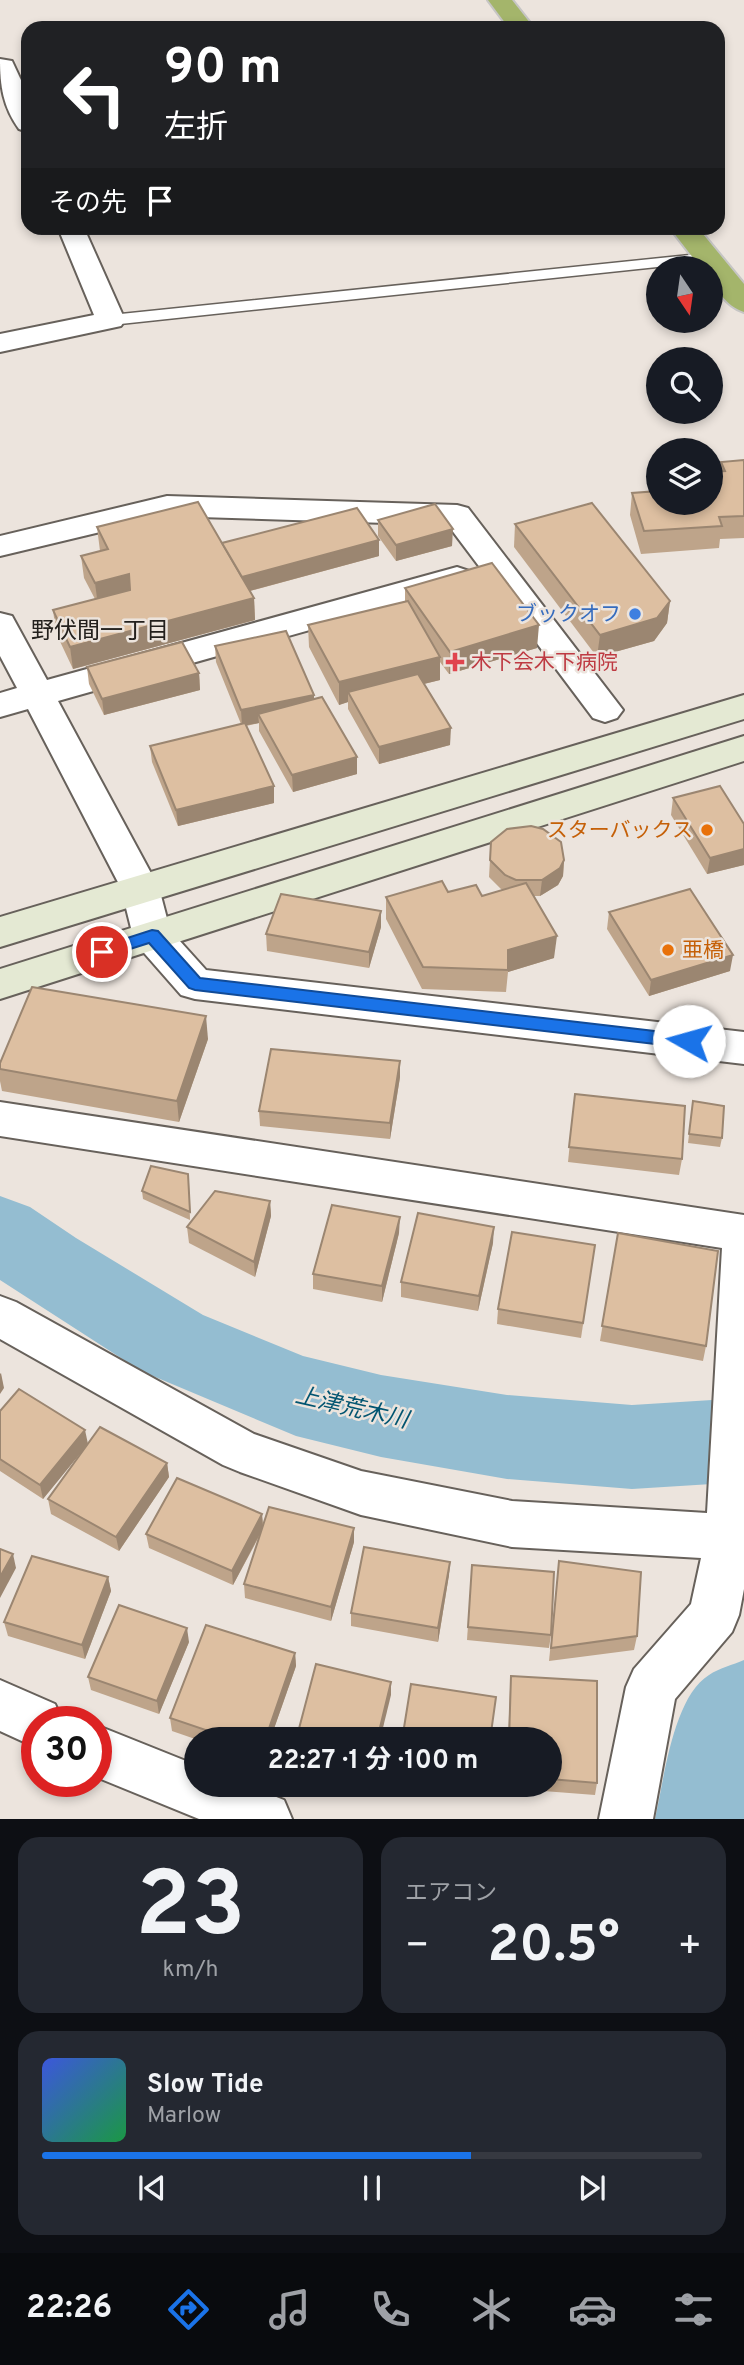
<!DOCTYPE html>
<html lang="ja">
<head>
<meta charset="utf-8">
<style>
  :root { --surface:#171b24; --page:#242831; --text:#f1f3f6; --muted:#9ea1a6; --line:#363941; --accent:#1a73e8 }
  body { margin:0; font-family:Overpass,"Noto Sans JP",sans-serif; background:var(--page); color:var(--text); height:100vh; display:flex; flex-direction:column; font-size:26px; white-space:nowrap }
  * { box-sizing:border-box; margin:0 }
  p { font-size:23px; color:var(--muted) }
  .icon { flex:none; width:38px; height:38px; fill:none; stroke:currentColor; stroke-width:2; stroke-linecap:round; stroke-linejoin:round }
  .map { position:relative; height:1819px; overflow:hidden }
  .side { display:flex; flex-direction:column; gap:18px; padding:18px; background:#0d0f14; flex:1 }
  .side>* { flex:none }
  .guide { position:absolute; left:21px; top:21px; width:704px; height:214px; border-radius:21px; box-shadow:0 4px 10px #0003; background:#202124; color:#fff; overflow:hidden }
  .needle { width:46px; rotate:167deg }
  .fabs { position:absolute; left:646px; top:256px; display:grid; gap:14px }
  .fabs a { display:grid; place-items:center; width:77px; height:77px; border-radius:50%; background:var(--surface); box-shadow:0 4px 10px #0003; font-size:35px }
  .speed { position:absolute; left:21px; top:1706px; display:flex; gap:14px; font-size:35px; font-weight:700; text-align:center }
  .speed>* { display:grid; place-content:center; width:91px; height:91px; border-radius:50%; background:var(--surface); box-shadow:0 4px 10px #0003; line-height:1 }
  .speed .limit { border:10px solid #d22; background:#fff; color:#111 }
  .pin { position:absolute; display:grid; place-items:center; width:60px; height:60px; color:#fff; margin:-30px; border:4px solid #fff; border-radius:50%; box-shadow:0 2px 7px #0007 }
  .me { position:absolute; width:77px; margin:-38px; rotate:277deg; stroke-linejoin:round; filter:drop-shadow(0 0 5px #0008) }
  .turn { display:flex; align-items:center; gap:24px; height:147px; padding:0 28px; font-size:32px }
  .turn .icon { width:91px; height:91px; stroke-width:2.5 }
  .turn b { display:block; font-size:49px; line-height:60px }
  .then { display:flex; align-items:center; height:66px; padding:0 28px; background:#0003; gap:14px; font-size:26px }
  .big { font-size:52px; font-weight:700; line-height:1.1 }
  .side .tile { flex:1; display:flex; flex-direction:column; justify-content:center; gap:10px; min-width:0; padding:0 24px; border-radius:21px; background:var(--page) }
  .side .dial { align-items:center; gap:0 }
  .dial b { font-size:91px; line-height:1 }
  .song { display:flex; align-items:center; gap:21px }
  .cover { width:84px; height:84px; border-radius:10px; background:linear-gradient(135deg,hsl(230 70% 55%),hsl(140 70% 35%)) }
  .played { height:7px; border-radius:4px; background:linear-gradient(90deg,var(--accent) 65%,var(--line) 65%) }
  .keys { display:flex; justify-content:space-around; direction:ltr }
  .heat { display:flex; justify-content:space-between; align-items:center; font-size:38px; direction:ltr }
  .side .tiles { flex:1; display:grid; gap:18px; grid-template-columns:1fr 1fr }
  .tile:last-child { grid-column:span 2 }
  .trip { position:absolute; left:184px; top:1727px; width:378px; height:70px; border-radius:35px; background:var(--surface); box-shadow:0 4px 10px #0003; font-weight:700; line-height:70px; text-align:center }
  .menu { display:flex; height:112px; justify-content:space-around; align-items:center; background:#090b0e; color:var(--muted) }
  .menu .icon { width:49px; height:49px }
  .menu .active { color:var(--accent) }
  .menu b { font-size:32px; color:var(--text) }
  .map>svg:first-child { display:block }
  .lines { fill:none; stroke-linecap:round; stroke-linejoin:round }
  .river { fill:#94bdd1; fill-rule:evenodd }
  .lane-casing { stroke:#67615b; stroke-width:3 }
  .street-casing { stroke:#67615b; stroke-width:4 }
  .secondary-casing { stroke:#67615b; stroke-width:4 }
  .highway-casing { stroke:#c6c5c4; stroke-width:4 }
  .lane { fill:#fff; fill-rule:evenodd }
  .street { fill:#fff; fill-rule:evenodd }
  .secondary { fill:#e4e9d3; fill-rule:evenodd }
  .highway { fill:#a4b56b; fill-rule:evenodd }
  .wall { fill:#bea48a }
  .shaded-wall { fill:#9b8671 }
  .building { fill:#ddbfa1; stroke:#9b8671; stroke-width:2 }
  .route { fill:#1a73e8; stroke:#114b97; stroke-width:2 }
  .shop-dot { fill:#3f7fe0; stroke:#ece4dd; stroke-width:2.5 }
  .health-dot { fill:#e0444e; stroke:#ece4dd; stroke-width:2.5 }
  .food-dot { fill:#e8710a; stroke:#ece4dd; stroke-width:2.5 }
  .labels { text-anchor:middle; stroke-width:5; stroke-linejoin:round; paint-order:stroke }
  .shop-label { font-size:21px; fill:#366cbe; stroke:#ece4dd; text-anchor:end }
  .health-label { font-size:21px; fill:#be3a42; stroke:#ece4dd; text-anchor:start }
  .food-label { font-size:21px; fill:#c56008; stroke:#ece4dd; text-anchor:end }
  .neighbourhood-label { font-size:23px; fill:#23201d; stroke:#ece4dd }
  .water-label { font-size:23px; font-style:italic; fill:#035571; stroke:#ece4dd }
</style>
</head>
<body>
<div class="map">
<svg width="744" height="1819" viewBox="0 0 744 1819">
  <rect width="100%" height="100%" fill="#ece4dd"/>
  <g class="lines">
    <g class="river">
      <path d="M0,1196l30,11 46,31 127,77 100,41 78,19 126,20 125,10 112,-7v84l-112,7 -125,-10 -126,-22 -85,-21 -155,-65 -141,-91z"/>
      <path d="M744,1660v159h-89c9,-39 18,-122 54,-144 10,-7 24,-10 35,-15z"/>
    </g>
    <defs>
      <path id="lane" d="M709,253l5,2 3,3 -3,3 -603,64 -8,-5 8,-5z"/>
      <g id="street">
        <path d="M0,59l12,2 16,34v37l-9,-3c-16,-22 -19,-43 -19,-70z"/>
        <path d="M58,228h26l41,92 -4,6 -121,26v-18l94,-19z"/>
        <path d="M167,496l290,9 11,3 155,202 -6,8 -12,4 -12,-4 -145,-193 -281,-9 -167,40v-20z"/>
        <path d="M457,567l12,4 5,7 -5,7 -411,116 101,187 11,42 36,40 538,62v32l-549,-65 -14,-4 -43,-49 -5,-10 -12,-48 -93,-179 -28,8v-24l17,-5 -17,-32v-43l12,3 35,64z"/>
        <path d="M0,1102l744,113v374l-5,26 -7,17 -57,67 -22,120h-54l27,-132 8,-18 57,-65 10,-46 -189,-11 -151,-32 -121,-43 -17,-7 -223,-126v-43l16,6 238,132 107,37 151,30 195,12 15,-265 -722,-112z"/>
        <path d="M0,1680l55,24 8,18h-26v26l-37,-17z"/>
        <path d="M96,1725l100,40v20h50l38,15 8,19h-93l-103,-42z"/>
      </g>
      <g id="secondary">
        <path d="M744,695v24l-744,228v-30z"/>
        <path d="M744,736v25l-744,238v-30z"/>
      </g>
      <g id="highway">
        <path d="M488,0h24l22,28h-25z"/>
        <path d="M670,228h28l46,56v28c-17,-5 -34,-27 -34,-44h-9z"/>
      </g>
    </defs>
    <use href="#lane" class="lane-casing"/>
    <use href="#street" class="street-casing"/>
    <use href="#secondary" class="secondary-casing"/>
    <use href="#highway" class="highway-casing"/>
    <use href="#lane" class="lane"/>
    <use href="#street" class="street"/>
    <use href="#secondary" class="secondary"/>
    <use href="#highway" class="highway"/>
  </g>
  <g class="wall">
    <path d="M744,460v78l-24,1 -1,9 -78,6 -11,-39 2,-22 21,-2 2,-9 3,-1v21l62,-30 1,-10z"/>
    <path d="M378,520l74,26 -56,15 -18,-25z"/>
    <path d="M515,524l155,77 -3,22 -13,18 -57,16 -83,-110z"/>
    <path d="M97,527l125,16 157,-3v16l-129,35 4,7 1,22 -182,49 -17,-36 -3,-23 42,-11 -11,-21 -3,-22 19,-5z"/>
    <path d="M405,588l132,60 -88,26 -9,-12v18l-16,4 26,61 -71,19 -31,-55v-7l-9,3 -30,-58 -1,-22 97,-23z"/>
    <path d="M215,646l99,53 43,58v17l-64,18 -34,-61v-8l-13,3 28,77 -96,23 -26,-64 -2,-16 91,-22 -25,-62z"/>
    <path d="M87,667l112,6 1,17 -96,25 -15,-31z"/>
    <path d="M673,798l71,26v41l-37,9 -36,-59z"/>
    <path d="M491,842l73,18 -1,16 -5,9 -18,11h-7l21,62 -46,14 -2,20 -84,-3 -36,-70v-22l62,-5 34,4 20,-6 -13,-13z"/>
    <path d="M381,911v16l-12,41 -102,-17 -1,-17z"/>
    <path d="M609,912l121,59 -81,25 -42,-67z"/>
    <path d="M208,1039l-29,83 -177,-31 -2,-10v-18z"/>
    <path d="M400,1077l-10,62 -130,-13 -1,-15z"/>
    <path d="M575,1094l107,65 -3,16 -111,-13z"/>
    <path d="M693,1101l29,37 -2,9 -32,-4z"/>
    <path d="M189,1182l1,38 -47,-21 -1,-8z"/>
    <path d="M270,1201l1,15 -16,61 -66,-34 -2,-16z"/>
    <path d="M399,1233l-17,69 -69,-13v-15z"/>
    <path d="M618,1233l88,113 -3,15 -103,-20z"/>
    <path d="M493,1243l-15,68 -77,-14v-15z"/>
    <path d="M595,1245l-14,93 -84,-14 1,-15z"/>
    <path d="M0,1411l88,33 79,19 2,14 -50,74 -68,-37 -3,-15 34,-48 -39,48 -43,-28z"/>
    <path d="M262,1514l1,11 91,17 -23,79 -86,-23 -1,-14 16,-49 -27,50 -84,-37 -3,-14z"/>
    <path d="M559,1561l78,75 -3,14 -85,11z"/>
    <path d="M450,1562l-1,13 -11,67 -87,-16v-13z"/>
    <path d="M472,1565l79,70 -2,13 -82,-8z"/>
    <path d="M108,1577l3,14 -26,68 -77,-23 -4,-14z"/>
    <path d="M189,1642l-30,72 -68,-24 -3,-13z"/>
    <path d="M295,1653l1,13 -26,74h-72l-26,-9 -2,-13z"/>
    <path d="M511,1676l86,107 -2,12 -89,-7 1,-3h43v-45h-42l2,-51z"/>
    <path d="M420,1785h65l-1,10z"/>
  </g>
  <g class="shaded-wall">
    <path d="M453,529l-1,17 -56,15v-16z"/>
    <path d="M379,540v16l-137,37 -1,-16z"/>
    <path d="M129,574l3,23 -34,9 -3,-23z"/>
    <path d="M254,598l1,22 -182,49 -3,-22z"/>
    <path d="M670,601l-3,22 -13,18 -57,16 3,-22z"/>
    <path d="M539,625l-2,23 -88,26 1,-22z"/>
    <path d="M440,657v23l-87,21 -5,-9v10l-9,3v-23z"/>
    <path d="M199,673l1,17 -96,25 -2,-16z"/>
    <path d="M314,695v16l-56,3 1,9 -17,3 -1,-16z"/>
    <path d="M451,728l-1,17 -71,19v-17z"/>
    <path d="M357,757v17l-64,18 -1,-17z"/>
    <path d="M274,786v17l-96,23 -2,-16z"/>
    <path d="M744,849v16l-37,9 3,-16z"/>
    <path d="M564,860l-1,16 -5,9 -18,11 2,-16z"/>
    <path d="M381,911v16l-12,41v-16z"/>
    <path d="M557,936l-3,22 -46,14v-22z"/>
    <path d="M733,955l-3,16 -81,25 2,-16z"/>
    <path d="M206,1016l2,23 -29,83 -2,-21z"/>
    <path d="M400,1061v16l-10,62v-16z"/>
    <path d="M270,1201l1,15 -16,61 -1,-15z"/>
    <path d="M400,1217l-1,16 -17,69v-16z"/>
    <path d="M494,1227l-1,16 -15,68 1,-15z"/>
    <path d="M1,1373l3,15 -4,6v-20z"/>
    <path d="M85,1430l3,14 -45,55 -3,-14z"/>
    <path d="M167,1463l2,14 -50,74 -3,-14z"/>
    <path d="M262,1514l1,14 -30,57 -1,-14z"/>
    <path d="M354,1528v14l-23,79v-14z"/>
    <path d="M13,1554l3,14 -16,30v-21z"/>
    <path d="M450,1562l-1,13 -11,67v-14z"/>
    <path d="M108,1577l3,14 -26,68 -3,-14z"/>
    <path d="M187,1628l2,14 -30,72 -2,-13z"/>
    <path d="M295,1653l1,13 -26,74h-5z"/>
    <path d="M391,1682v13l-11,45h-3z"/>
  </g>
  <g class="building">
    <path d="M744,460v56l-25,1 3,9 -78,5 -12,-38 26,-2 -3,-9 3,-1v21h52v-30l15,-1 -4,-9z"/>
    <path d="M198,502l56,96 -184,49 -17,-37 77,-20 -1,-16 -34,9 -14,-27 27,-7 -11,-22z"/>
    <path d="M592,503l78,98 -13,17 -57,17 -85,-111z"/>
    <path d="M435,504l18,25 -57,16 -18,-25z"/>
    <path d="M357,508l22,32 -137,37 -20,-34z"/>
    <path d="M492,563l47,62 -89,27 -45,-64z"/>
    <path d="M408,601l32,56 -101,25 -31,-57z"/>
    <path d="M286,631l28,64 -73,15 -26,-64z"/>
    <path d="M182,642l17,31 -97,26 -15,-32z"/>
    <path d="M418,674l33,54 -72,19 -31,-55z"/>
    <path d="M322,697l35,60 -65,18 -34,-61z"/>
    <path d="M245,723l29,63 -98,24 -26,-64z"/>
    <path d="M720,786l24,38v25l-34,9 -37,-60z"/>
    <path d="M531,826l12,3 18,13 3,18 -4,8 -18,12h-26l-11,-5 -15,-15 1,-18 16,-13z"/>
    <path d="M442,881l6,11 28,-7 6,11 44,-13 31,53 -49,14v20l-85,-3 -37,-70z"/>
    <path d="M690,889l43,66 -82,25 -42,-68z"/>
    <path d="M281,894l100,17 -12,41 -103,-18z"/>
    <path d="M32,987l174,29 -29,85 -177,-32v-6z"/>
    <path d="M271,1049l129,12 -10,62 -131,-12z"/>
    <path d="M575,1094l110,12 -3,53 -113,-12z"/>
    <path d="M693,1101l31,5 -2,32 -33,-4z"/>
    <path d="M151,1166l37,8 2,38 -48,-21z"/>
    <path d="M215,1191l55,10 -16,61 -67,-35z"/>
    <path d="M332,1205l68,12 -18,69 -69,-12z"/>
    <path d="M418,1213l76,14 -15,69 -78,-14z"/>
    <path d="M512,1232l83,13 -12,78 -85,-14z"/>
    <path d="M618,1233l100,18 -12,95 -104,-20z"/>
    <path d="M19,1389l66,41 -45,55 -40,-26v-48z"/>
    <path d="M100,1427l67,36 -51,74 -68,-38z"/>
    <path d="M177,1478l85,36 -30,57 -86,-37z"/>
    <path d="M269,1507l85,21 -23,79 -87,-23z"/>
    <path d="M364,1547l86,15 -12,66 -87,-15z"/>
    <path d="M0,1549l13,5 -13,23z"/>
    <path d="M32,1556l76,21 -26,68 -78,-23z"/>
    <path d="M559,1561l82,11 -4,64 -86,12z"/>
    <path d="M472,1565l82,7 -3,63 -83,-8z"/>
    <path d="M119,1605l68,23 -30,73 -69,-24z"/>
    <path d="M206,1625l89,28 -30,87h-30l-65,-22z"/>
    <path d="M316,1664l75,18 -14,58h-81z"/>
    <path d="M511,1676l86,5v102l-47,-4v-39h-41z"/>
    <path d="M411,1684l85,13 -6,43h-88z"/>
  </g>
  <path class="route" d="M152,930l6,1 42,47 489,57 6,2 3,4 -3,5 -6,2 -494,-58 -6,-2 -40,-45 -47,15 -8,-6 2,-4z"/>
  <circle class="shop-dot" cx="635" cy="614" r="7"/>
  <path class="health-dot" d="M451.5 651.5h7v7h7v7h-7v7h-7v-7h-7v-7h7z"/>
  <g class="food-dot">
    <circle cx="707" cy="830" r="7"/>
    <circle cx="668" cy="950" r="7"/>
  </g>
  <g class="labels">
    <g class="shop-label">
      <text x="621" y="621">ブックオフ</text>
    </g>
    <g class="health-label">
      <text x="471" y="669">木下会木下病院</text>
    </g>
    <g class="food-label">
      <text x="693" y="837">スターバックス</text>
      <text x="682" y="957" text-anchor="start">亜橋</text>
    </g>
    <g class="neighbourhood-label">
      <text x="100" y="638">野伏間一丁目</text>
    </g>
    <g class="water-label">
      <text transform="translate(352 1407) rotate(13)" y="8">上津荒木川</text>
    </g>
  </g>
</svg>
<div class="fabs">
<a><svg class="needle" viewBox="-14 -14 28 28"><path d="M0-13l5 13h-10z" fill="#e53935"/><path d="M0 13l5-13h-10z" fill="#9ea1a6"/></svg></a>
<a><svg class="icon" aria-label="search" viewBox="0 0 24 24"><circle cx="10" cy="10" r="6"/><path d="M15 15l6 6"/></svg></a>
<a><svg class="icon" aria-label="layers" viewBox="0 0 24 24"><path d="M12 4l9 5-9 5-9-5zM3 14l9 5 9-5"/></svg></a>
</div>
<div class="speed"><div class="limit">30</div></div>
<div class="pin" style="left:102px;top:952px;background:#d93025"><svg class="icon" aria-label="arrive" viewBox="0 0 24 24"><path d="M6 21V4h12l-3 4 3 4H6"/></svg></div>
<svg class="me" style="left:689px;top:1041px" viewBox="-20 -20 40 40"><circle r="19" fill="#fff"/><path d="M0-13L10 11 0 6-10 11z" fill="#1a73e8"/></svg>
<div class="trip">22:27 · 1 分 · 100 m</div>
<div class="guide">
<div class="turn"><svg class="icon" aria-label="left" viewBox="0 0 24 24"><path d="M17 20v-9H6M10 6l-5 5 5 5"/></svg><div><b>90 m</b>左折</div></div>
<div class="then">その先<svg class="icon" aria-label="arrive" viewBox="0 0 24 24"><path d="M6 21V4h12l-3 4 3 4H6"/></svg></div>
</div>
</div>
<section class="side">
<div class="tiles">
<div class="tile dial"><b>23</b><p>km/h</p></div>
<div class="tile"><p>エアコン</p>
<div class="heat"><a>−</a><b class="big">20.5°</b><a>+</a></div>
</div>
<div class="tile">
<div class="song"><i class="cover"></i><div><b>Slow Tide</b><p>Marlow</p></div></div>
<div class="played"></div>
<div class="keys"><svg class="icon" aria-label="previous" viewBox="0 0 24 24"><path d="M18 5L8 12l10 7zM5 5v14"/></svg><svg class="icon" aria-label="pause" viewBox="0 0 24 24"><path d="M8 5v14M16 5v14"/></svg><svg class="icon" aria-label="next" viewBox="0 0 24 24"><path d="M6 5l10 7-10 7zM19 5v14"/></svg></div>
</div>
</div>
</section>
<nav class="menu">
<b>22:26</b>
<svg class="icon active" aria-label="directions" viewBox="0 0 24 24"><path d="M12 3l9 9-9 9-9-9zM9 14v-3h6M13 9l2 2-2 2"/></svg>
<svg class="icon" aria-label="music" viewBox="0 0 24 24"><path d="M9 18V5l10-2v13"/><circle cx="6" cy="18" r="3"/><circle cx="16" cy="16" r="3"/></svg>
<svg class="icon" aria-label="phone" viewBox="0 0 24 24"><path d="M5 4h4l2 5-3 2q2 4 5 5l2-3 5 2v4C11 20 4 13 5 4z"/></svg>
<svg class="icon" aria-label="climate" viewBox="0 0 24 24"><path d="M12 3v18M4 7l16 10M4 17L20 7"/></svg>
<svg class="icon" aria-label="car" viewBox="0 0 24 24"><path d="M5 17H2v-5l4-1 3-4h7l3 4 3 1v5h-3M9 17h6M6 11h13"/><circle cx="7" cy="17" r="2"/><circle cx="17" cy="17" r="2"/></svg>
<svg class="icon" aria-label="filters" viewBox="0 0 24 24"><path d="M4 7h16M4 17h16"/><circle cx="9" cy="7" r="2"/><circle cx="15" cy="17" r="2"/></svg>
</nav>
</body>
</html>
